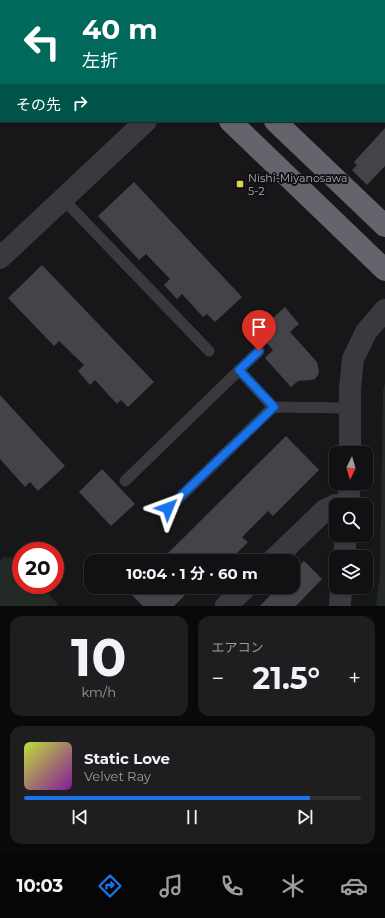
<!DOCTYPE html>
<html lang="ja">
<head>
<meta charset="utf-8">
<style>
  :root { --surface:#111012; --page:#1e1e20; --text:#f1f3f6; --muted:#9c9d9f; --line:#303032; --accent:#1a73e8 }
  body { margin:0; font-family:Montserrat,"Noto Sans JP",sans-serif; background:var(--page); color:var(--text); height:100vh; display:flex; flex-direction:column; font-size:15px; white-space:nowrap }
  * { box-sizing:border-box; margin:0 }
  p { font-size:13px; color:var(--muted) }
  .icon { flex:none; width:22px; height:22px; fill:none; stroke:currentColor; stroke-width:2; stroke-linecap:round; stroke-linejoin:round }
  .map { position:relative; height:606px; overflow:hidden }
  .drawer { display:flex; flex-direction:column; gap:10px; padding:10px; background:#09090a; flex:1 }
  .drawer>* { flex:none }
  .hud { position:absolute; left:0px; top:0px; width:385px; height:122px; box-shadow:0 1px 3px #0004,0 0 0 1px var(--line); background:#00695c; color:#fff; overflow:hidden }
  .needle { width:26px; rotate:185deg }
  .controls { position:absolute; left:329px; top:446px; display:grid; gap:8px }
  .controls a { display:grid; place-items:center; width:44px; height:44px; border-radius:8px; background:var(--surface); box-shadow:0 1px 3px #0004,0 0 0 1px var(--line); font-size:20px }
  .speed { position:absolute; left:12px; top:542px; display:flex; gap:8px; font-size:20px; font-weight:700; text-align:center }
  .speed>* { display:grid; place-content:center; width:52px; height:52px; border-radius:50%; background:var(--surface); box-shadow:0 1px 3px #0004,0 0 0 1px var(--line); line-height:1 }
  .speed .limit { border:6px solid #d22; background:#fff; color:#111 }
  .pin { position:absolute; display:grid; place-items:center; width:34px; height:34px; color:#fff; margin:-41px -17px; border-radius:50% 50% 50% 0; rotate:-45deg; box-shadow:0 0 4px #0007 }
  .pin .icon { rotate:45deg }
  .me { position:absolute; width:44px; margin:-22px; rotate:46deg; stroke-linejoin:round; filter:drop-shadow(0 0 3px #0008) }
  .turn { display:flex; align-items:center; gap:14px; height:84px; padding:0 16px; font-size:18px }
  .turn .icon { width:52px; height:52px; stroke-width:2.5 }
  .turn b { display:block; font-size:28px; line-height:34px }
  .then { display:flex; align-items:center; height:38px; padding:0 16px; background:#0003; gap:8px; font-size:15px }
  .big { font-size:30px; font-weight:700; line-height:1.1 }
  .drawer .card { flex:1; display:flex; flex-direction:column; justify-content:center; gap:6px; min-width:0; padding:0 14px; border-radius:12px; background:var(--page) }
  .drawer .dial { align-items:center; gap:0 }
  .dial b { font-size:52px; line-height:1 }
  .song { display:flex; align-items:center; gap:12px }
  .cover { width:48px; height:48px; border-radius:6px; background:linear-gradient(135deg,hsl(70 70% 55%),hsl(290 70% 35%)) }
  .played { height:4px; border-radius:2px; background:linear-gradient(90deg,var(--accent) 85%,var(--line) 85%) }
  .keys { display:flex; justify-content:space-around; direction:ltr }
  .heat { display:flex; justify-content:space-between; align-items:center; font-size:22px; direction:ltr }
  .drawer .tiles { flex:1; display:grid; gap:10px; grid-template-columns:1fr 1fr }
  .card:last-child { grid-column:span 2 }
  .trip { position:absolute; left:84px; top:554px; width:216px; height:40px; border-radius:12px; background:var(--surface); box-shadow:0 1px 3px #0004,0 0 0 1px var(--line); font-weight:700; line-height:40px; text-align:center }
  .menu { display:flex; height:64px; justify-content:space-around; align-items:center; background:#070607; color:var(--muted) }
  .menu .icon { width:28px; height:28px }
  .menu .on { color:var(--accent) }
  .menu b { font-size:18px; color:var(--text) }
  .map>svg:first-child { display:block }
  .green { fill:#232a26 }
  .building { fill:#444347 }
  .lines { fill:none; stroke-linecap:round; stroke-linejoin:round }
  .lane { stroke:#3a3a3e; stroke-width:11 }
  .street { stroke:#3a3a3e; stroke-width:22 }
  .highway { stroke:#64646d; stroke-width:22 }
  .route-casing { stroke:#114b97; stroke-width:10 }
  .route { stroke:#1a73e8; stroke-width:7 }
  .poi-dot { fill:#dbd44a; stroke:#121113; stroke-width:1.5 }
  .labels { text-anchor:middle; stroke-width:4; stroke-linejoin:round; paint-order:stroke }
  .poi-label { font-size:11px; fill:#aaaab6; stroke:#121113; text-anchor:start }
</style>
</head>
<body>
<div class="map">
<svg width="385" height="606" viewBox="0 0 385 606">
  <rect width="100%" height="100%" fill="#171618"/>
  <g class="green">
    <path d="M385,382v224h-9l4,-33 3,-182z"/>
    <path d="M4,557l9,1 8,8v19h18l18,18v3h-57v-45z"/>
  </g>
  <g class="building">
    <path d="M385,128v38l-18,19 -15,-15 5,-5 -3,-3z"/>
    <path d="M134,182l108,115 -27,25 -8,-8 -4,3 -21,-23 -5,5 -13,-14 6,-6 -24,-25 -7,6 -41,-44z"/>
    <path d="M42,265l112,117 -26,25 -7,-7 -4,4 -22,-24 -5,5 -12,-14 6,-6 -25,-24 -5,5 -46,-48z"/>
    <path d="M285,307l14,17 -9,8 27,30 2,9 -1,4 -3,4 -4,1 -13,1 -7,6 -26,-29 8,-8 -8,-9 5,-4 -8,-9z"/>
    <path d="M0,395l65,71 -27,25 -8,-9 -5,5 -25,-28z"/>
    <path d="M286,436l33,34 -46,46 -5,-5 -26,26 6,5 -19,19h-69z"/>
    <path d="M102,469l33,35 -24,22 -32,-34z"/>
    <path d="M304,561l18,18 -26,27h-36l18,-19h15v-15z"/>
    <path d="M134,587h69l-6,6 -5,-5 -18,18h-31l-14,-14z"/>
  </g>
  <g class="lines">
    <g class="lane">
      <path d="M63,199l146,152"/>
      <path d="M239,370l34,37"/>
      <path d="M125,481l134,-130"/>
      <path d="M168,509l105,-102 77,1"/>
    </g>
    <g class="street">
      <path d="M296,0l2,1"/>
      <path d="M384,38l1,1"/>
      <path d="M0,258l146,-137"/>
      <path d="M350,453v-64l3,-30 13,-27 19,-22"/>
      <path d="M348,505l2,-22"/>
      <path d="M344,557l2,-22"/>
      <path d="M272,561l53,-51 11,-5"/>
      <path d="M226,606l20,-19"/>
      <path d="M340,606l1,-19"/>
    </g>
    <g class="highway">
      <path d="M105,0l1,1"/>
      <path d="M147,0l1,1"/>
      <path d="M230,121l155,149"/>
      <path d="M275,121l110,105"/>
    </g>
  </g>
  <g class="lines">
    <defs>
      <path id="route" d="M168,508l106,-101 -35,-37 20,-19"/>
    </defs>
    <use href="#route" class="route-casing"/>
    <use href="#route" class="route"/>
  </g>
  <rect class="poi-dot" x="236" y="180" width="8" height="8" rx="2"/>
  <g class="labels">
    <g class="poi-label">
      <text x="248" y="182">Nishi-Miyanosawa<tspan x="248" dy="13">5-2</tspan></text>
    </g>
  </g>
</svg>
<div class="controls">
<a><svg class="needle" viewBox="-14 -14 28 28"><path d="M0-13l5 13h-10z" fill="#e53935"/><path d="M0 13l5-13h-10z" fill="#9c9d9f"/></svg></a>
<a><svg class="icon" aria-label="search" viewBox="0 0 24 24"><circle cx="10" cy="10" r="6"/><path d="M15 15l6 6"/></svg></a>
<a><svg class="icon" aria-label="layers" viewBox="0 0 24 24"><path d="M12 4l9 5-9 5-9-5zM3 14l9 5 9-5"/></svg></a>
</div>
<div class="speed"><div class="limit">20</div></div>
<div class="pin" style="left:259px;top:351px;background:#d93025"><svg class="icon" aria-label="arrive" viewBox="0 0 24 24"><path d="M6 21V4h12l-3 4 3 4H6"/></svg></div>
<svg class="me" style="left:168px;top:508px" viewBox="-20 -20 40 40"><path d="M0-17L14 15 0 8-14 15z" fill="#1a73e8" stroke="#fff" stroke-width="4"/></svg>
<div class="trip">10:04 · 1 分 · 60 m</div>
<div class="hud">
<div class="turn"><svg class="icon" aria-label="left" viewBox="0 0 24 24"><path d="M17 20v-9H6M10 6l-5 5 5 5"/></svg><div><b>40 m</b>左折</div></div>
<div class="then">その先<svg class="icon" aria-label="right" viewBox="0 0 24 24"><path d="M7 20v-9h11M14 6l5 5-5 5"/></svg></div>
</div>
</div>
<section class="drawer">
<div class="tiles">
<div class="card dial"><b>10</b><p>km/h</p></div>
<div class="card"><p>エアコン</p>
<div class="heat"><a>−</a><b class="big">21.5°</b><a>+</a></div>
</div>
<div class="card">
<div class="song"><i class="cover"></i><div><b>Static Love</b><p>Velvet Ray</p></div></div>
<div class="played"></div>
<div class="keys"><svg class="icon" aria-label="previous" viewBox="0 0 24 24"><path d="M18 5L8 12l10 7zM5 5v14"/></svg><svg class="icon" aria-label="pause" viewBox="0 0 24 24"><path d="M8 5v14M16 5v14"/></svg><svg class="icon" aria-label="next" viewBox="0 0 24 24"><path d="M6 5l10 7-10 7zM19 5v14"/></svg></div>
</div>
</div>
</section>
<nav class="menu">
<b>10:03</b>
<svg class="icon on" aria-label="directions" viewBox="0 0 24 24"><path d="M12 3l9 9-9 9-9-9zM9 14v-3h6M13 9l2 2-2 2"/></svg>
<svg class="icon" aria-label="music" viewBox="0 0 24 24"><path d="M9 18V5l10-2v13"/><circle cx="6" cy="18" r="3"/><circle cx="16" cy="16" r="3"/></svg>
<svg class="icon" aria-label="phone" viewBox="0 0 24 24"><path d="M5 4h4l2 5-3 2q2 4 5 5l2-3 5 2v4C11 20 4 13 5 4z"/></svg>
<svg class="icon" aria-label="climate" viewBox="0 0 24 24"><path d="M12 3v18M4 7l16 10M4 17L20 7"/></svg>
<svg class="icon" aria-label="car" viewBox="0 0 24 24"><path d="M5 17H2v-5l4-1 3-4h7l3 4 3 1v5h-3M9 17h6M6 11h13"/><circle cx="7" cy="17" r="2"/><circle cx="17" cy="17" r="2"/></svg>
</nav>
</body>
</html>
